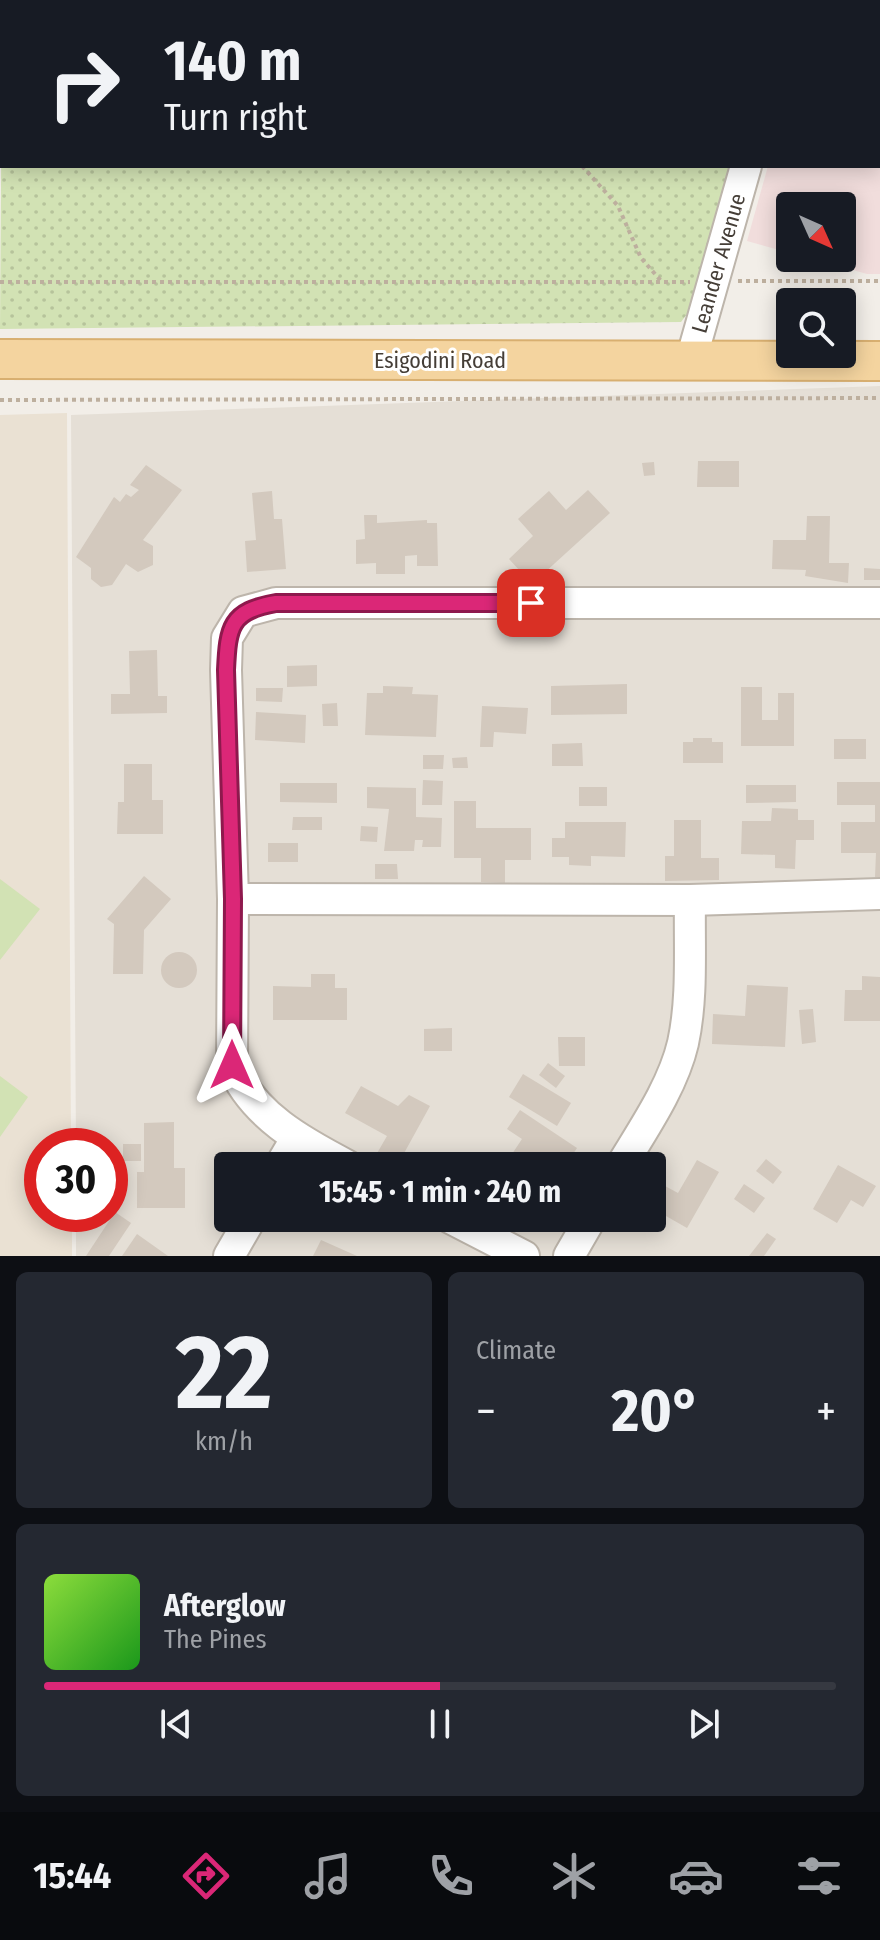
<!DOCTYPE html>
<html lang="en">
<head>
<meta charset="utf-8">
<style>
  :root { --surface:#171b24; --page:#242831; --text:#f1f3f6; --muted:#9ea1a6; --line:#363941; --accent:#db2777 }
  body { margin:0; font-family:"Fira Sans Condensed",sans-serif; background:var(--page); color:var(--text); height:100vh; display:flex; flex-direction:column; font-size:30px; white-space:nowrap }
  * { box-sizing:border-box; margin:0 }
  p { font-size:26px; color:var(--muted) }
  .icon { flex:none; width:44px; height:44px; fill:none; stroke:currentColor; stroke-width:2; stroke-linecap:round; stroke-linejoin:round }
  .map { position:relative; height:1256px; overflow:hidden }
  .side { display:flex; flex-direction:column; gap:16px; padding:16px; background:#0d0f14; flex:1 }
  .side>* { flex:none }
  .guide { position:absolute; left:0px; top:0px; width:880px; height:168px; box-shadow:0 4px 20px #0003; background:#171b24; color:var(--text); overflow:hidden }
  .needle { width:52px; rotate:135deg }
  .fabs { position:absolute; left:776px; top:192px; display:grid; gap:16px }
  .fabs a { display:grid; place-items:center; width:80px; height:80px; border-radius:8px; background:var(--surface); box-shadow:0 4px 20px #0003; font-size:40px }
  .speed { position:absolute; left:24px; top:1128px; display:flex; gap:16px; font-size:40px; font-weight:700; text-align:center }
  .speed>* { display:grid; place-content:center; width:104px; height:104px; border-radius:50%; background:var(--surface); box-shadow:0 4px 20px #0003; line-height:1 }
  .speed .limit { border:12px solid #d22; background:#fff; color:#111 }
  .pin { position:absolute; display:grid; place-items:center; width:68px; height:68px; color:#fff; margin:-34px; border-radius:16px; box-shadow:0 4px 12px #0006 }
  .me { position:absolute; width:88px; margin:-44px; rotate:0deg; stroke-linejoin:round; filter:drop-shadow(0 0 6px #0008) }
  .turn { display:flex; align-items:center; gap:28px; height:168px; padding:0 32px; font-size:36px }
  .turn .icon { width:104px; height:104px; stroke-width:2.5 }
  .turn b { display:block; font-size:56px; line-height:68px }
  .big { font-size:60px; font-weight:700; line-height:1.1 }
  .side .tile { flex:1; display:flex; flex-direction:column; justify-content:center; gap:12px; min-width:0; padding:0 28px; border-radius:12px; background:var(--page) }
  .side .dial { align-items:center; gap:0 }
  .dial b { font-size:104px; line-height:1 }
  .song { display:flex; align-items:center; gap:24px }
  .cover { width:96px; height:96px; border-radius:12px; background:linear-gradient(135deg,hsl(90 70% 55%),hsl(120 70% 35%)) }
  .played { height:8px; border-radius:4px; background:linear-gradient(90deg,var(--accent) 50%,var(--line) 50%) }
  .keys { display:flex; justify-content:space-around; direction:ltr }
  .heat { display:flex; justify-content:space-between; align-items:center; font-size:44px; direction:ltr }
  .side .tiles { flex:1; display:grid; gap:16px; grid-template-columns:1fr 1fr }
  .tile:last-child { grid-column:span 2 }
  .trip { position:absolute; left:214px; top:1152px; width:452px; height:80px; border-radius:8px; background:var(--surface); box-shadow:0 4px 20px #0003; font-weight:700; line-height:80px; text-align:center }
  .dock { display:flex; height:128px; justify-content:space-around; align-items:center; background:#090b0e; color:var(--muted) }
  .dock .icon { width:56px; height:56px }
  .dock .on { color:var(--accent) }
  .dock b { font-size:36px; color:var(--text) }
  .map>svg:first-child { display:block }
  .residential { fill:#e5dfd6; fill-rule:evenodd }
  .education { fill:#eae1d3 }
  .medical { fill:#f1dddc }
  .grass { fill:url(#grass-dots) }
  .pitch { fill:#d2e2b4 }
  .building { fill:#d3c9be }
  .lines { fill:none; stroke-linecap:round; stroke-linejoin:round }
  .minor-casing { stroke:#bdb5ab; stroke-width:34 }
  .major-casing { stroke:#d8af70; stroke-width:42 }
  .path { stroke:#bdaf9e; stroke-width:4; stroke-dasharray:4 4; stroke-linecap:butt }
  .minor { stroke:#fff; stroke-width:30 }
  .major { stroke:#f4d49f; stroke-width:38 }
  .route-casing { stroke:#8e194d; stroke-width:20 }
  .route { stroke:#db2777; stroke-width:14 }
  .labels { text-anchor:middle; stroke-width:6; stroke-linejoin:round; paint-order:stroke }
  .street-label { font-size:22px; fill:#453e37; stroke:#fff }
</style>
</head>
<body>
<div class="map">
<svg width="880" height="1256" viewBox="0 0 880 1256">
  <defs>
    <pattern id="grass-dots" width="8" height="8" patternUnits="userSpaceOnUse" patternTransform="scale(2)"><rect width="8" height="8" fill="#d2e2b4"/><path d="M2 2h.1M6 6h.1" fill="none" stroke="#b6c39b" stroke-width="1.8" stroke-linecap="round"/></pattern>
  </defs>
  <rect width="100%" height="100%" fill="#f2eee8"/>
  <path class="residential" d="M880,386v870h-804v-42h34v-68h-34l-5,-731zM228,1166h424v52h-424z"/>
  <path class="education" d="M67,413l4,733h-29v68h30v42h-72v-841z"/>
  <path class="medical" d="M813,0h67v274h-13l-57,-16h32v-52h-52v47l-43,-12 21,-75h110v-164z"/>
  <g class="grass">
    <path d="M239,0h541l-553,2z"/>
    <path d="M2,39v127h731l-40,140 -12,16 -681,7z"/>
  </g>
  <g class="pitch">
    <path d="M0,879l40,30 -40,51z"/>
    <path d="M0,1076l28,21 -28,40z"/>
  </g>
  <g class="building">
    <path d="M698,461h41v26h-42z"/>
    <path d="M654,462l1,13 -11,1 -2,-13z"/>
    <path d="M146,465l36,25 -39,50 10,6v19l-15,7 -12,-8 -14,21 -11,2 -10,-8v-11l-15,-11 38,-60 6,5 6,-8 5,3 8,-7 -9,-5z"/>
    <path d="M588,490l22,23 -78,71 -23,-25 24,-23 -15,-17 31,-28 17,19z"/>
    <path d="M272,491l2,28h8l4,50 -39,3 -2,-31 11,-1 -4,-47z"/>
    <path d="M364,515h13v8l50,-3v3h10l1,43h-21v-11l-12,1v18h-29v-11l-20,1v-24l9,-1z"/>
    <path d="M807,516h23l-1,47h20l-1,20 -43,-7 1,-6 -34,-1 1,-29h33z"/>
    <path d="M864,568l16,1v11h-16z"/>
    <path d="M157,650l1,46h9v17l-56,1v-20h19l-1,-43z"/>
    <path d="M317,665v21l-30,1v-21z"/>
    <path d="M627,684v30l-76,1v-29z"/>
    <path d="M383,686l30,1 -1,7 26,1 -2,42 -71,-2 2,-42h16z"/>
    <path d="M741,687h21v33h16v-27h16v53h-53z"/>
    <path d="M256,688h27l-1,14 -26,-1z"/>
    <path d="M337,703l1,23h-15l-1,-22z"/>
    <path d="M482,706l46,2 -2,26 -32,-2 -1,15h-13z"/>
    <path d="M256,712l50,3 -1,28 -50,-3z"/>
    <path d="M693,738h19v4h11v21h-40v-21h10z"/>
    <rect x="834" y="739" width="32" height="20"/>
    <path d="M582,743l1,23h-31v-22z"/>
    <path d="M423,755h21l-1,14h-20z"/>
    <path d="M467,757l1,11h-15l-1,-10z"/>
    <path d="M124,764h28v36h11v34h-46l1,-32h6z"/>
    <path d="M423,780l20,1 -1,24h-20z"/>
    <path d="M837,782h43v95h-5l1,-24h-35v-31h34v-17h-38z"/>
    <path d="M280,783h57v20l-57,-1z"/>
    <path d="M746,785h50v17l-50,1z"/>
    <path d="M367,787l49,1v29l26,1 -1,29h-19l1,-7h-8l-1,11h-30l5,-42 -22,-1z"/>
    <rect x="579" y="787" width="28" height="19"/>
    <path d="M454,801h22v27h55v32h-26v23l-24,-1v-24h-27z"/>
    <path d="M772,808l26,1v11h16v20h-18l-1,29 -20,-1v-13l-34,-1 1,-33h29z"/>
    <path d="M293,817h29v13h-30z"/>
    <path d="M674,820h27v38h18v22l-54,1v-25h9z"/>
    <path d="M565,822h61l-1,35 -34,-1v10l-22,-1v-8h-17v-19h13z"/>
    <path d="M361,826l17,1 -1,15 -17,-1z"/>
    <rect x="268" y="843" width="30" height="19"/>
    <path d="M375,864h22l1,15h-23z"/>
    <path d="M144,876l27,23 -27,31 -1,44h-30l1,-50 -7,-5z"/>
    <circle cx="179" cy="970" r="18"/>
    <path d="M311,974h24v14h12v32h-74v-34l38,1z"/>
    <path d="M862,976l18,1v44h-36l1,-31h17z"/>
    <path d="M747,985l41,2 -3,60 -73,-3 1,-30 32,2z"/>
    <path d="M813,1009l3,33 -14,2 -3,-34z"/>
    <path d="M452,1028v23h-28v-22z"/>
    <path d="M558,1037h27v29h-26z"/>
    <path d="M548,1063l17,13 -9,12 -17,-13z"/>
    <path d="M523,1074l48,29 -14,23 -48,-29z"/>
    <path d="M361,1086l37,20 11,-11 21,11 -33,60 -21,-11 11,-19 -42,-23z"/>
    <path d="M520,1110l57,38 -12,18 -19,-12 -8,12h-34l18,-27 -15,-10z"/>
    <path d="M174,1122v46h11v40h-48v-36h7v-49z"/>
    <rect x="123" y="1144" width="18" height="17"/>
    <path d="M766,1159l16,13 -9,12 -17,-13z"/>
    <path d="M697,1160l22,12 -32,56 -35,-20 13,-22 13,7z"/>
    <path d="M838,1165l38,21 -13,21 -12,-7 -14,23 -24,-14z"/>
    <path d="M744,1184l21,14 -11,15 -20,-14z"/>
    <path d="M115,1212l16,11 -22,33h-23z"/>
    <path d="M767,1233l9,6 -12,17h-15z"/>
    <path d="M137,1234l31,22h-46z"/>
    <path d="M321,1240l36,16h-44z"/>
  </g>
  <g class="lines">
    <defs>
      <g id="minor">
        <path d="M155,2l12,-2"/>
        <path d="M794,2v-2"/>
        <path d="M0,25h2"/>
        <path d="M691,360l55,-194"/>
        <path d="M233,899l457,1 190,-6"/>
        <path d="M280,1166l16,-27"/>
        <path d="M348,1166c-46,-24 -96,-51 -116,-101l1,-166 -7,-229 1,-32 16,-26 33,-9h604"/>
        <path d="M621,1166c23,-38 52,-80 62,-123 10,-46 6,-96 7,-143"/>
        <path d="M450,1218l74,38"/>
        <path d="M229,1256l22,-38"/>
        <path d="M569,1256l22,-38"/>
      </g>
      <path id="major" d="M0,359l880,2"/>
    </defs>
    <use href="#minor" class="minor-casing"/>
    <use href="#major" class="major-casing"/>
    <g class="path">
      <path d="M433,0l3,2"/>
      <path d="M582,166l36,40 23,52 21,24"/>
      <path d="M738,281h142"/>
      <path d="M0,282h690"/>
      <path d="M0,400l880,-2"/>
    </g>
    <use href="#minor" class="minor"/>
    <use href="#major" class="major"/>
  </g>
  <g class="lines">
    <defs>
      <path id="route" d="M232,1065l1,-166 -7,-229c2,-43 4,-59 50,-67h255"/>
    </defs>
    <use href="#route" class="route-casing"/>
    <use href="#route" class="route"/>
  </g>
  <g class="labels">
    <g class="street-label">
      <text transform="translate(718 263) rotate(-74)" y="8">Leander Avenue</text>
      <text x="440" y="368">Esigodini Road</text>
    </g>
  </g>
</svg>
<div class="fabs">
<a><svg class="needle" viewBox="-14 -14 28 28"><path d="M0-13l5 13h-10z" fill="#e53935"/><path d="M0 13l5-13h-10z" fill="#9ea1a6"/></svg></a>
<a><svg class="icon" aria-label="search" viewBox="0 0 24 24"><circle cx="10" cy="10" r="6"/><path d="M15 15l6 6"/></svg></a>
</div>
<div class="speed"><div class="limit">30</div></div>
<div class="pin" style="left:531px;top:603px;background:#d93025"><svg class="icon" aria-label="arrive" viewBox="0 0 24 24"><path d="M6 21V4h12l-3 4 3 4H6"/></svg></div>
<svg class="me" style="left:232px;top:1065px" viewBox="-20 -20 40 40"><path d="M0-17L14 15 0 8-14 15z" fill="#db2777" stroke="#fff" stroke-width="4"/></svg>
<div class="trip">15:45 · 1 min · 240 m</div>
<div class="guide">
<div class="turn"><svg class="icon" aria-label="right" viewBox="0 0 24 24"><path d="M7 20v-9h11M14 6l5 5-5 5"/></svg><div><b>140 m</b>Turn right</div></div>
</div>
</div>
<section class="side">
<div class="tiles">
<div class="tile dial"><b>22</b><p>km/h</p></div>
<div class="tile"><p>Climate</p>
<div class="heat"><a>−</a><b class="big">20°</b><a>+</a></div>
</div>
<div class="tile">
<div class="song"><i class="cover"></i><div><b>Afterglow</b><p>The Pines</p></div></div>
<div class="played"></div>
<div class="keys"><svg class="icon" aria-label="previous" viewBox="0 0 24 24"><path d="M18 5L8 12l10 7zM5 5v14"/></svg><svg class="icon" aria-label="pause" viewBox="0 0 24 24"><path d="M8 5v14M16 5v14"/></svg><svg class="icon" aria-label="next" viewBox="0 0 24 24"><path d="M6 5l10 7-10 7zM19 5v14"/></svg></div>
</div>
</div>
</section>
<nav class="dock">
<b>15:44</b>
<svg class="icon on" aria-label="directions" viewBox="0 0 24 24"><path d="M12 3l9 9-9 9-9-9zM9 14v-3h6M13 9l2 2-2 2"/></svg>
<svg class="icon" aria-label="music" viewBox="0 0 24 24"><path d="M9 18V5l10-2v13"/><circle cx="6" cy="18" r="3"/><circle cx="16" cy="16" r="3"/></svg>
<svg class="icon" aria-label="phone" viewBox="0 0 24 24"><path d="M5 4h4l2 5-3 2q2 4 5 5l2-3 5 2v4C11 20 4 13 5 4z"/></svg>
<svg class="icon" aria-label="climate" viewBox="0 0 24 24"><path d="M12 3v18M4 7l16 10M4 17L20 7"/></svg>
<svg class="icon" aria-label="car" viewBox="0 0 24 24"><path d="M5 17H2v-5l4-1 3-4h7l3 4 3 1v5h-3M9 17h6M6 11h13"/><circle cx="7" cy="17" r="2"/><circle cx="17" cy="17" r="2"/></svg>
<svg class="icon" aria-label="filters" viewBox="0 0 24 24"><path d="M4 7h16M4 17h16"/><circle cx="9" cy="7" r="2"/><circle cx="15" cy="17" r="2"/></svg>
</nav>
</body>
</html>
